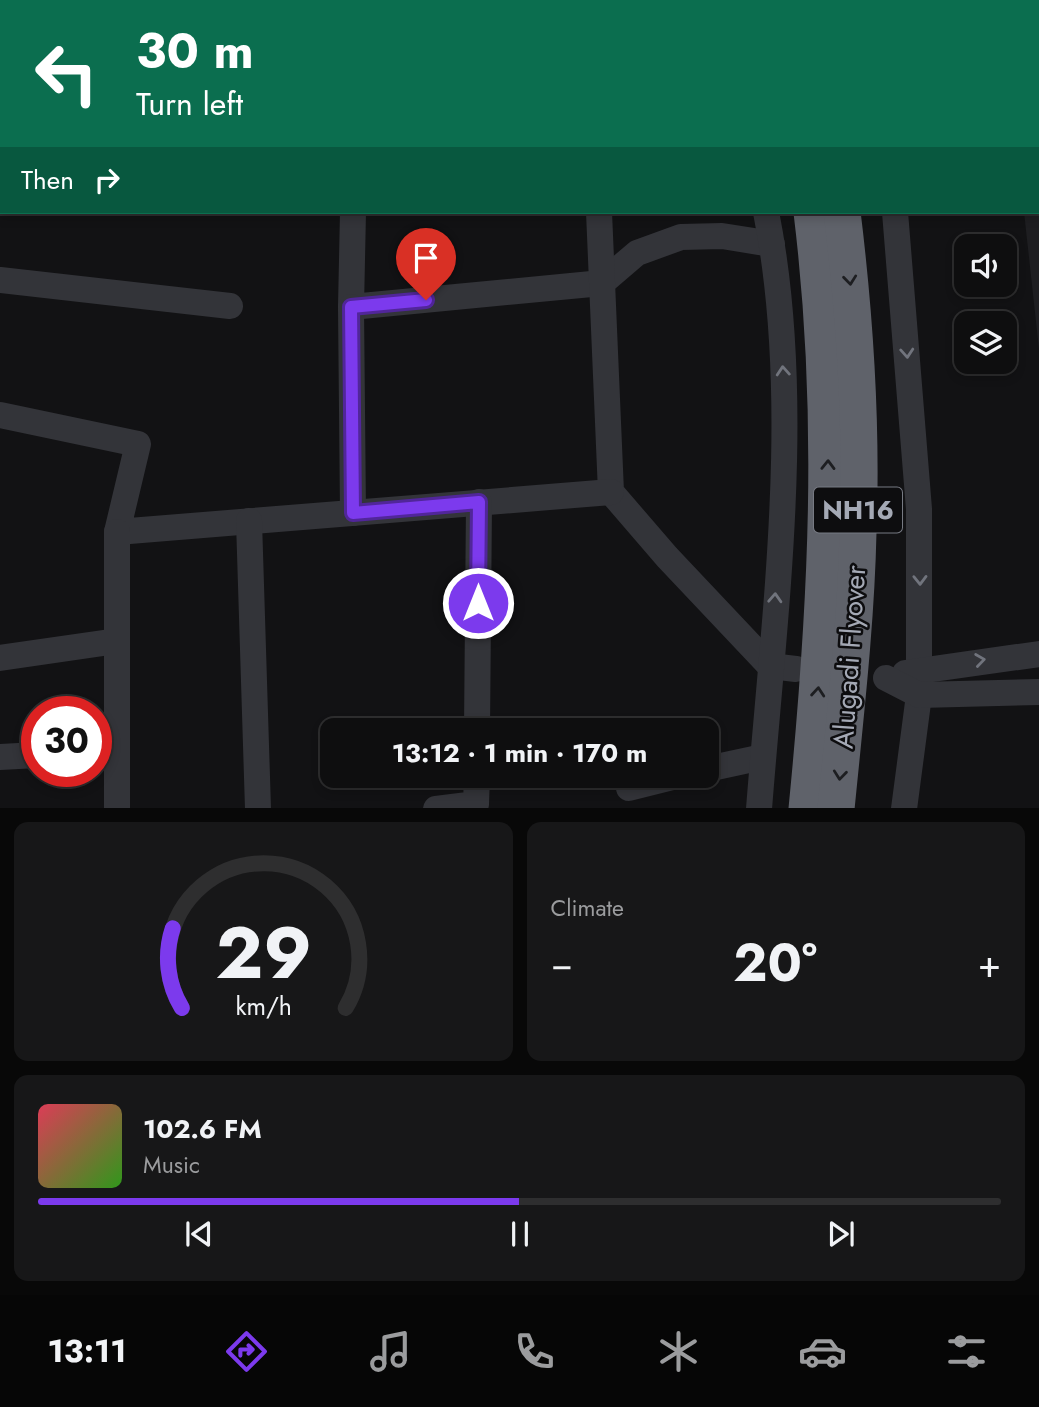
<!DOCTYPE html>
<html lang="en">
<head>
<meta charset="utf-8">
<style>
  :root { --surface:#0e0e0f; --page:#171718; --text:#f1f3f6; --muted:#9b9c9e; --line:#2e2e2f; --accent:#7c3aed }
  body { margin:0; font-family:Jost,sans-serif; background:var(--page); color:var(--text); height:100vh; display:flex; flex-direction:column; font-size:26px; white-space:nowrap }
  * { box-sizing:border-box; margin:0 }
  p { font-size:23px; color:var(--muted) }
  .icon { flex:none; width:38px; height:38px; fill:none; stroke:currentColor; stroke-width:2; stroke-linecap:round; stroke-linejoin:round }
  .map { position:relative; height:808px; overflow:hidden }
  .side { display:flex; flex-direction:column; gap:14px; padding:14px; background:#080808; flex:1 }
  .side>* { flex:none }
  .banner { position:absolute; left:0px; top:0px; width:1040px; height:214px; box-shadow:0 4px 10px #0003,0 0 0 2px var(--line); background:#0b6e4f; color:#fff; overflow:hidden }
  .tools { position:absolute; left:954px; top:234px; display:grid; gap:14px }
  .tools a { display:grid; place-items:center; width:63px; height:63px; border-radius:14px; background:var(--surface); box-shadow:0 4px 10px #0003,0 0 0 2px var(--line); font-size:35px }
  .speed { position:absolute; left:21px; top:696px; display:flex; gap:14px; font-size:35px; font-weight:700; text-align:center }
  .speed>* { display:grid; place-content:center; width:91px; height:91px; border-radius:50%; background:var(--surface); box-shadow:0 4px 10px #0003,0 0 0 2px var(--line); line-height:1 }
  .speed .limit { border:10px solid #d22; background:#fff; color:#111 }
  .pin { position:absolute; display:grid; place-items:center; width:60px; height:60px; color:#fff; margin:-72px -30px; border-radius:50% 50% 50% 0; rotate:-45deg; box-shadow:0 0 7px #0007 }
  .pin .icon { rotate:45deg }
  .me { position:absolute; width:77px; margin:-38px; rotate:0deg; stroke-linejoin:round; filter:drop-shadow(0 0 5px #0008) }
  .turn { display:flex; align-items:center; gap:24px; height:147px; padding:0 21px; font-size:32px }
  .turn .icon { width:91px; height:91px; stroke-width:2.5 }
  .turn b { display:block; font-size:49px; line-height:60px }
  .then { display:flex; align-items:center; height:66px; padding:0 21px; background:#0003; gap:14px; font-size:26px }
  .big { font-size:52px; font-weight:700; line-height:1.1 }
  .side .widget { flex:1; display:flex; flex-direction:column; justify-content:center; gap:10px; min-width:0; padding:0 24px; border-radius:14px; background:var(--page) }
  .side .dial { align-items:center; gap:0 }
  .dial svg { height:182px; overflow:visible; fill:none; stroke:var(--line); stroke-width:7; stroke-linecap:round; text-anchor:middle }
  .dial text { fill:var(--text); stroke:none }
  .song { display:flex; align-items:center; gap:21px }
  .cover { width:84px; height:84px; border-radius:10px; background:linear-gradient(135deg,hsl(350 70% 55%),hsl(110 70% 35%)) }
  .played { height:7px; border-radius:4px; background:linear-gradient(90deg,var(--accent) 50%,var(--line) 50%) }
  .keys { display:flex; justify-content:space-around; direction:ltr }
  .heat { display:flex; justify-content:space-between; align-items:center; font-size:38px; direction:ltr }
  .side .tiles { flex:1; display:grid; gap:14px; grid-template-columns:1fr 1fr }
  .widget:last-child { grid-column:span 2 }
  .trip { position:absolute; left:320px; top:718px; width:399px; height:70px; border-radius:14px; background:var(--surface); box-shadow:0 4px 10px #0003,0 0 0 2px var(--line); font-weight:700; line-height:70px; text-align:center }
  .tab-bar { display:flex; height:112px; justify-content:space-around; align-items:center; background:#060606; color:var(--muted) }
  .tab-bar .icon { width:49px; height:49px }
  .tab-bar .selected { color:var(--accent) }
  .tab-bar b { font-size:32px; color:var(--text) }
  .map>svg:first-child { display:block }
  .built { fill:#1e1e21 }
  .lines { fill:none; stroke-linecap:round; stroke-linejoin:round }
  .minor { stroke:#333439; stroke-width:26 }
  .highway { stroke:#5f626a; stroke-width:37 }
  .oneway { stroke:#1d1e21 }
  .oneway2 { stroke:#71747d }
  .route-casing { stroke:#51269a; stroke-width:18 }
  .route { stroke:#7c3aed; stroke-width:12 }
  .labels { text-anchor:middle; stroke-width:5; stroke-linejoin:round; paint-order:stroke }
  .shield { fill:#0d0d0f; stroke:#777a83; stroke-width:2 }
  .shield-label { font-size:26px; font-weight:bold; fill:#a4a9b5 }
  .street-label { font-size:28px; fill:#a4a9b5; stroke:#0d0d0f }
</style>
</head>
<body>
<div class="map">
<svg width="1039" height="809" viewBox="0 0 1039 809">
  <rect width="100%" height="100%" fill="#121214"/>
  <path class="built" d="M1000,0h39v349l-15,-137h14v-210z"/>
  <g class="lines">
    <g class="minor">
      <path d="M348,0v2"/>
      <path d="M590,0v2"/>
      <path d="M721,0v2"/>
      <path d="M856,0l1,2"/>
      <path d="M201,2l1,-2"/>
      <path d="M353,212l-2,95 251,-24 35,-30 44,-16 41,-1 50,8"/>
      <path d="M599,212l12,280 56,65 103,109 26,3"/>
      <path d="M895,212l24,297v186l-15,114"/>
      <path d="M0,280l230,26"/>
      <path d="M351,307l2,206"/>
      <path d="M0,415l138,29 -21,88 494,-40"/>
      <path d="M249,521l9,288"/>
      <path d="M0,658l117,-17"/>
      <path d="M905,673l134,-19"/>
      <path d="M886,678l33,17 120,-3"/>
      <path d="M477,730l2,-228"/>
      <path d="M0,757l37,-2"/>
      <path d="M707,769l56,-12"/>
      <path d="M629,788l52,-13"/>
      <path d="M117,809v-277"/>
      <path d="M436,809l40,-5 1,-29"/>
      <path d="M759,809c15,-194 45,-406 7,-597"/>
    </g>
    <g class="highway">
      <path d="M776,0l1,2"/>
      <path d="M806,0v2"/>
      <path d="M807,809c20,-203 30,-394 5,-597"/>
      <path d="M836,809c9,-92 20,-185 22,-277 4,-107 -3,-214 -16,-320"/>
    </g>
  </g>
  <defs><path id="oneway-chevron" d="M-2-3.5L2.5 0L-2 3.5" fill="none" stroke-width="1.6" stroke-linecap="round" stroke-linejoin="round" transform="scale(1.75)"/></defs>
  <g class="oneway">
    <use href="#oneway-chevron" transform="translate(850 280) rotate(84)"/>
    <use href="#oneway-chevron" transform="translate(828 465) rotate(-89)"/>
    <use href="#oneway-chevron" transform="translate(818 692) rotate(-85)"/>
    <use href="#oneway-chevron" transform="translate(840 775) rotate(96)"/>
  </g>
  <g class="oneway2">
    <use href="#oneway-chevron" transform="translate(907 353) rotate(86)"/>
    <use href="#oneway-chevron" transform="translate(783 371) rotate(-94)"/>
    <use href="#oneway-chevron" transform="translate(920 580) rotate(89)"/>
    <use href="#oneway-chevron" transform="translate(775 598) rotate(-87)"/>
    <use href="#oneway-chevron" transform="translate(980 660) rotate(-8)"/>
  </g>
  <g class="lines">
    <defs>
      <path id="route" d="M426,300l-75,7 2,206 126,-11 -1,101"/>
    </defs>
    <use href="#route" class="route-casing"/>
    <use href="#route" class="route"/>
  </g>
  <g class="labels">
    <rect class="shield" x="814" y="487.5" width="88" height="45" rx="5"/>
    <g class="shield-label">
      <text x="858" y="519">NH16</text>
    </g>
    <g class="street-label">
      <text transform="translate(849 657) rotate(-86)" y="10">Alugadi Flyover</text>
    </g>
  </g>
</svg>
<div class="tools">
<a><svg class="icon" aria-label="sound" viewBox="0 0 24 24"><path d="M4 9h4l5-4v14l-5-4H4zM17 9q2 3 0 6"/></svg></a>
<a><svg class="icon" aria-label="layers" viewBox="0 0 24 24"><path d="M12 4l9 5-9 5-9-5zM3 14l9 5 9-5"/></svg></a>
</div>
<div class="speed"><div class="limit">30</div></div>
<div class="pin" style="left:426px;top:300px;background:#d93025"><svg class="icon" aria-label="arrive" viewBox="0 0 24 24"><path d="M6 21V4h12l-3 4 3 4H6"/></svg></div>
<svg class="me" style="left:478px;top:603px" viewBox="-20 -20 40 40"><circle r="17" fill="#7c3aed" stroke="#fff" stroke-width="3"/><path d="M0-11L8 9 0 5-8 9z" fill="#fff"/></svg>
<div class="trip">13:12 · 1 min · 170 m</div>
<div class="banner">
<div class="turn"><svg class="icon" aria-label="left" viewBox="0 0 24 24"><path d="M17 20v-9H6M10 6l-5 5 5 5"/></svg><div><b>30 m</b>Turn left</div></div>
<div class="then">Then<svg class="icon" aria-label="right" viewBox="0 0 24 24"><path d="M7 20v-9h11M14 6l5 5-5 5"/></svg></div>
</div>
</div>
<section class="side">
<div class="tiles">
<div class="widget dial"><svg viewBox="0 0 100 80">
<path d="M14 69A42 42 0 1 1 86 69"/>
<path d="M14 69A42 42 0 0 1 10 34" stroke="#7c3aed"/>
<text x="50" y="56" font-size="32" font-weight="700">29</text>
<text x="50" y="72" font-size="11">km/h</text>
</svg></div>
<div class="widget"><p>Climate</p>
<div class="heat"><a>−</a><b class="big">20°</b><a>+</a></div>
</div>
<div class="widget">
<div class="song"><i class="cover"></i><div><b>102.6 FM</b><p>Music</p></div></div>
<div class="played"></div>
<div class="keys"><svg class="icon" aria-label="previous" viewBox="0 0 24 24"><path d="M18 5L8 12l10 7zM5 5v14"/></svg><svg class="icon" aria-label="pause" viewBox="0 0 24 24"><path d="M8 5v14M16 5v14"/></svg><svg class="icon" aria-label="next" viewBox="0 0 24 24"><path d="M6 5l10 7-10 7zM19 5v14"/></svg></div>
</div>
</div>
</section>
<nav class="tab-bar">
<b>13:11</b>
<svg class="icon selected" aria-label="directions" viewBox="0 0 24 24"><path d="M12 3l9 9-9 9-9-9zM9 14v-3h6M13 9l2 2-2 2"/></svg>
<svg class="icon" aria-label="music" viewBox="0 0 24 24"><path d="M9 18V5l10-2v13"/><circle cx="6" cy="18" r="3"/><circle cx="16" cy="16" r="3"/></svg>
<svg class="icon" aria-label="phone" viewBox="0 0 24 24"><path d="M5 4h4l2 5-3 2q2 4 5 5l2-3 5 2v4C11 20 4 13 5 4z"/></svg>
<svg class="icon" aria-label="climate" viewBox="0 0 24 24"><path d="M12 3v18M4 7l16 10M4 17L20 7"/></svg>
<svg class="icon" aria-label="car" viewBox="0 0 24 24"><path d="M5 17H2v-5l4-1 3-4h7l3 4 3 1v5h-3M9 17h6M6 11h13"/><circle cx="7" cy="17" r="2"/><circle cx="17" cy="17" r="2"/></svg>
<svg class="icon" aria-label="filters" viewBox="0 0 24 24"><path d="M4 7h16M4 17h16"/><circle cx="9" cy="7" r="2"/><circle cx="15" cy="17" r="2"/></svg>
</nav>
</body>
</html>
